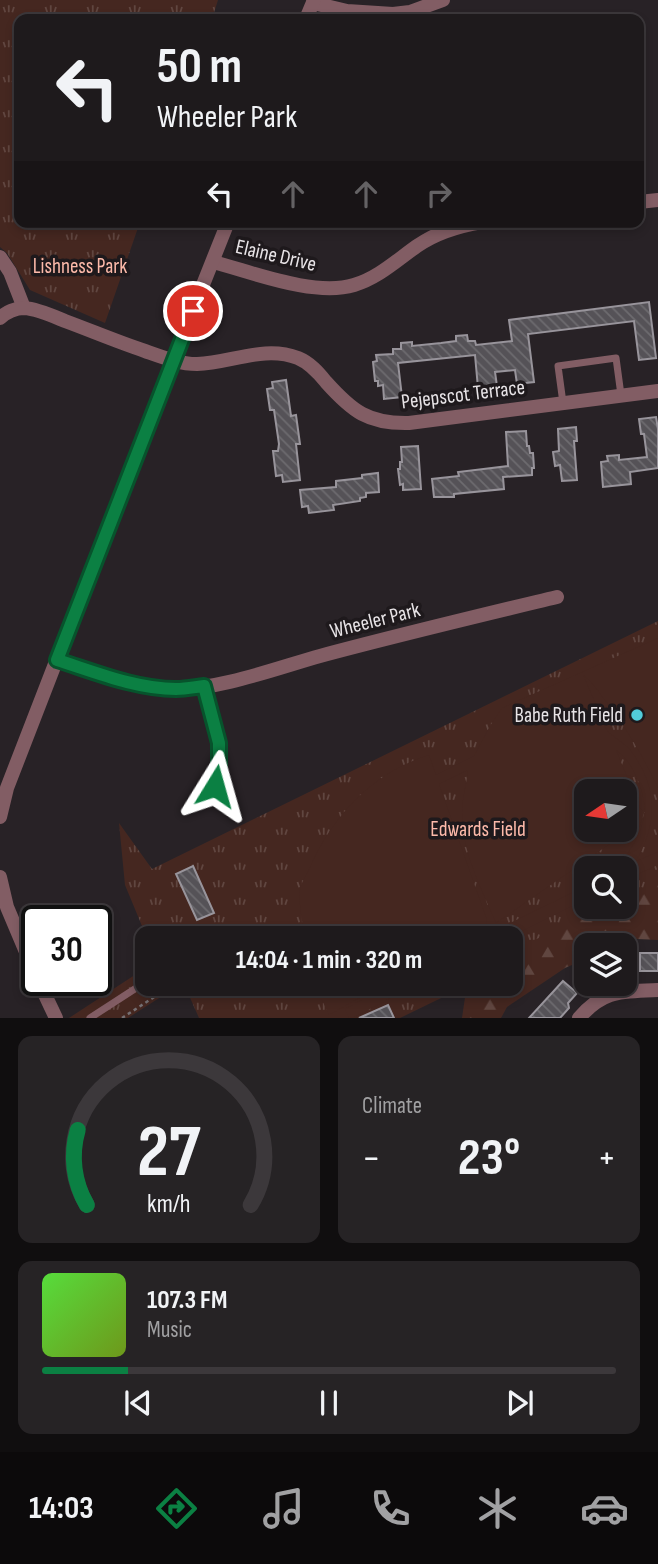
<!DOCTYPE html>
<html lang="en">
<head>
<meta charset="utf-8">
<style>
  :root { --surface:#1e1a1c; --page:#262325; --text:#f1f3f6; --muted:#a1a1a3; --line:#3c383b; --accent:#0b8043 }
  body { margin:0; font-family:"Sofia Sans Condensed",sans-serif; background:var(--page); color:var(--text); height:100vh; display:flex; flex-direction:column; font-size:26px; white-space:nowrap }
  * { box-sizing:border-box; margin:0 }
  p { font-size:23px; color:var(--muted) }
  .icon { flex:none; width:38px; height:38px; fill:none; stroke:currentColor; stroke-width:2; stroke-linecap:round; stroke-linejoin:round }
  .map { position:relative; height:1018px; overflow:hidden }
  .panel { display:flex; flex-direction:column; gap:18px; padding:18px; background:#100e0f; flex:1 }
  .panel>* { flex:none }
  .banner { position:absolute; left:14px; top:14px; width:630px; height:214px; border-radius:14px; box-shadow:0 4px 10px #0003,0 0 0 2px var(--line); background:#1e1a1c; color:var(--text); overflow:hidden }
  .needle { width:46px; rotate:257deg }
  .buttons { position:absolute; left:574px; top:779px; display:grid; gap:14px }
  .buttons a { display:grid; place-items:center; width:63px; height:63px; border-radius:14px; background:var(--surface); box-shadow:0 4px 10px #0003,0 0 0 2px var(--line); font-size:35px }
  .speed { position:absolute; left:21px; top:905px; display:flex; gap:14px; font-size:35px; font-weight:700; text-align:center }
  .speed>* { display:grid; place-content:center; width:91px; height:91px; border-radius:50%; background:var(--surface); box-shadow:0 4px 10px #0003,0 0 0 2px var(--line); line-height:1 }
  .speed .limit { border:4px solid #111; border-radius:10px; background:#fff; color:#111 }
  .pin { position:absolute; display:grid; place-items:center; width:60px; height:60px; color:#fff; margin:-30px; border:4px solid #fff; border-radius:50%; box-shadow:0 2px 7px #0007 }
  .me { position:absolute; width:77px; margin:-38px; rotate:8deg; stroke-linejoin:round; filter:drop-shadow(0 0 5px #0008) }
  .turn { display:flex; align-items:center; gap:24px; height:147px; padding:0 28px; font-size:32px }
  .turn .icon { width:91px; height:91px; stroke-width:2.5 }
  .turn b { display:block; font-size:49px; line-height:60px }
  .lanes { display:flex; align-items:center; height:66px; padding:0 28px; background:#0003; justify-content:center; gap:35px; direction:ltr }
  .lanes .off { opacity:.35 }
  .big { font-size:52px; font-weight:700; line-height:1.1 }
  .panel .widget { flex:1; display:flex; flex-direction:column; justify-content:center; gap:10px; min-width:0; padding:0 24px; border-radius:14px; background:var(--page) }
  .panel .dial { align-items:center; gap:0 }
  .dial svg { height:182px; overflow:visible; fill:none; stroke:var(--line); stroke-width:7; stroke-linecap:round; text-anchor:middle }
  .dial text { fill:var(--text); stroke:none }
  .song { display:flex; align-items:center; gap:21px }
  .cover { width:84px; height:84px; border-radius:10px; background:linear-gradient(135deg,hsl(110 70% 55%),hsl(80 70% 35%)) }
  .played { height:7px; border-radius:4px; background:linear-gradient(90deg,var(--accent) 15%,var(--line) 15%) }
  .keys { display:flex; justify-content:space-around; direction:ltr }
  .heat { display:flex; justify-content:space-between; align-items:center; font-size:38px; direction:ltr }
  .panel .tiles { flex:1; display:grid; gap:18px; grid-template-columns:1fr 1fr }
  .widget:last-child { grid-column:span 2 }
  .trip { position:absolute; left:135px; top:926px; width:388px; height:70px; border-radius:14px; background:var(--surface); box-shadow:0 4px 10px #0003,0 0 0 2px var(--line); font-weight:700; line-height:70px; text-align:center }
  .menu { display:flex; height:112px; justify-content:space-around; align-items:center; background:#0c0a0b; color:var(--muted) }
  .menu .icon { width:49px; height:49px }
  .menu .on { color:var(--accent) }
  .menu b { font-size:32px; color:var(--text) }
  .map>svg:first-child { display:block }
  .grass { fill:url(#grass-tufts); fill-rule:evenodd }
  .forest { fill:url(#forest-firs) }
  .pitch { fill:#452720; fill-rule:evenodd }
  .building { fill:url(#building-back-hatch); stroke:#98949b; stroke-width:2 }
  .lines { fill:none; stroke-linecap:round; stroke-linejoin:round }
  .path { stroke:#767174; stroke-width:2.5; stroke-dasharray:3.5 3.5; stroke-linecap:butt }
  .service { stroke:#825d64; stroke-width:7 }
  .minor { stroke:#825d64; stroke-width:14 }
  .route-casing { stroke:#07532c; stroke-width:18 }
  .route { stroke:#0b8043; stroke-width:12 }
  .poi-dot { fill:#52cbda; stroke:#1e191c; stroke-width:2.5 }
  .labels { text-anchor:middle; stroke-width:7; stroke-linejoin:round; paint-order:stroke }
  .street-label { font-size:21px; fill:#e8e4e7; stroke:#1e191c }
  .park-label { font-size:21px; fill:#fdbaaa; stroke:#1e191c }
  .poi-label { font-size:21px; fill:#e8e4e7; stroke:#1e191c; text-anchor:end }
</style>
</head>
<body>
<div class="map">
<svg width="658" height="1018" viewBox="0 0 658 1018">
  <defs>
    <pattern id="grass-tufts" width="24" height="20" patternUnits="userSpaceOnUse" patternTransform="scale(1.75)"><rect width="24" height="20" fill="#452720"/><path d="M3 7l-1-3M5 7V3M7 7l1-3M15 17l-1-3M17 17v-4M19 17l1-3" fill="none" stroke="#604640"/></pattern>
    <pattern id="forest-firs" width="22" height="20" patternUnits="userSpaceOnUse" patternTransform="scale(1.75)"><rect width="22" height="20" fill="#452720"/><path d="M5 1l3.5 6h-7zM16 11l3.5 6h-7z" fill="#604640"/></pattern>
    <pattern id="building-back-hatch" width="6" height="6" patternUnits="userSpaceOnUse" patternTransform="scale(1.75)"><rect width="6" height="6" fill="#555257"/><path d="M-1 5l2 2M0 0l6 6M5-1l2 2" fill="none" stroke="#6d6b6f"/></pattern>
  </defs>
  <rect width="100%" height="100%" fill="#282226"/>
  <g class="grass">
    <path d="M0,0h218l-6,19h-193v203h121l-35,101 -75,-33 -23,-37 -7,-6z"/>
    <path d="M658,621v270l-147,73v-26h-364l-22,-53 -6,-62 33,46zM586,791h39v39h-39zM586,868h39v38h-39z"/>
    <path d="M147,967v17h34l-53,34h-59z"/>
    <path d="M184,984h286l-70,34h-201z"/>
  </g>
  <path class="forest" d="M658,881v59l-22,-1 -15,6h-35v14l-21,9 -58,39 -6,11h-39l5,-34h44v-33l94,-44 20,-1v-9z"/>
  <g class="pitch">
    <path d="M658,638v150c-15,-32 -32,-61 -54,-89 -6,-8 -13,-19 -21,-24 6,13 12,27 17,40 2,5 4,11 7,15 4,6 18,13 24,21 27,37 27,71 5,110l22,-9v13l-33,15v-12h-9c13,-15 27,-35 28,-55l-4,13 -6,1 -138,96c-15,-36 -34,-70 -34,-110 0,-15 5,-30 6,-43l-29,14 48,136 -3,12h-6l-11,6h-162c-2,-12 -7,-37 -5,-48 1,-8 8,-17 11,-25 23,-51 63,-93 118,-110l7,20 38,-19 16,-30 12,-18zM616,750c17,11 29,42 29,63l-5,-5zM625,791v39h-39v-39z"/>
    <path d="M586,886v13l-78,39h-29z"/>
    <path d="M316,984h68l-55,31 -7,-15z"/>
    <path d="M390,984h27l-64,34h-4l-4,-9z"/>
  </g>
  <g class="building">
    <path d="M649,302l7,56 -17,2 -5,-39 -106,13 6,48 -17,2 -2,-14 -20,2 2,14 -19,2 -3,-33 -77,8 4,34 -18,2 -1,-14 -5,1v-5h-3l-2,-19 4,-1 -1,-6 17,-1v-5h8v-6l11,-1v4l29,-3 15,-2v-5l11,-1 1,6h7l1,4 36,-4 -3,-21z"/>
    <path d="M286,380l5,36 5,-1 4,29h-4l4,36 -17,2 -1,-7 -6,1 -3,-25h5l1,-7 -5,-34h-4l-3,-21 6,-1 -1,-6z"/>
    <path d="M656,417l2,12v39l-28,4 1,12 -28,3 -2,-25 7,-1 -1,-5 12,-1v5l28,-3 -3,-23h-3l-2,-15z"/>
    <path d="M576,427l1,14h-3l3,39 -15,1 -2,-16 -5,1 -2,-14 6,-1 -1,-22z"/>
    <path d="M526,431l1,15h2l1,7h3l1,15h-2v7l-29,2 1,12 -50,5v3h-20l-2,-18 27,-3 -1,-4 50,-6 -2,-34z"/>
    <path d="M418,446l3,43 -18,1v-6l-3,1 -2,-16h2v-7h2l-1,-15z"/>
    <path d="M378,473l1,19 -13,1v4l-6,1v3l-27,4 1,5 -25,3 -1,-7 -6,1 -2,-17 36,-3v-6l26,-3v-3z"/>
    <path d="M193,866l21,47 -17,7 -21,-46z"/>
    <rect x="640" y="953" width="18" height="18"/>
    <path d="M563,981l14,12 -9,10 1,5 -9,10h-31z"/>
    <path d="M388,1005l6,13h-35z"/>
  </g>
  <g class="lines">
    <g class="path">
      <path d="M192,984l4,2 6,-2"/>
      <path d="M122,1018l52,-34"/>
    </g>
    <g class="service">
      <path d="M563,403l-5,-37 58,-8 5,37"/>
      <path d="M90,1018l57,-37"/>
    </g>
    <g class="minor">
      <path d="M313,3l34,8 46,3 17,-2 33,-12"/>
      <path d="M306,19l8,-19"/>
      <path d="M639,202l19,-2"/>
      <path d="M0,257l10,15 14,36"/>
      <path d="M213,262c39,10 101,35 141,23 24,-7 43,-25 63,-39 20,-14 41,-20 65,-24"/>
      <path d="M0,318c6,-6 16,-10 24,-10 14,1 29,8 41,13 27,10 53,21 80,30 17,6 35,13 52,13 34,-1 67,-19 101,-6 12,5 20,14 28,24 26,29 42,42 83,41l249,-32"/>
      <path d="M57,660c38,12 78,28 118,29 43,1 102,-21 145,-33 78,-21 158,-40 237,-59"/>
      <path d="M204,686l15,57v22l-4,21"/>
      <path d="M0,817l7,-29 158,-408 63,-158"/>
      <path d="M0,877l7,30 30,71"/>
      <path d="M38,980l18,38"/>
      <path d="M579,1018c25,-29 43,-26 79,-28"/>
    </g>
  </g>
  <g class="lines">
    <defs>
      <path id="route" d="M193,311l-136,349c38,12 79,29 119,29 10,0 19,-2 28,-3l15,57v22l-4,21"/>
    </defs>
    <use href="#route" class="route-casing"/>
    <use href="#route" class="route"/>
  </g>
  <circle class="poi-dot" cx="637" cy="715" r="7"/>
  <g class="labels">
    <g class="street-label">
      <text transform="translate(276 255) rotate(13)" y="7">Elaine Drive</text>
      <text transform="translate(463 394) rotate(-7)" y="7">Pejepscot Terrace</text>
      <text transform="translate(375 620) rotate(-14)" y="7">Wheeler Park</text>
    </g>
    <g class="park-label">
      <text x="80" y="273">Lishness Park</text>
      <text x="478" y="836">Edwards Field</text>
    </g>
    <g class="poi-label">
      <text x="623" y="722">Babe Ruth Field</text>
    </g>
  </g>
</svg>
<div class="buttons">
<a><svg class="needle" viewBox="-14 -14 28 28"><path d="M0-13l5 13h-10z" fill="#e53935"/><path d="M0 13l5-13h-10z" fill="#a1a1a3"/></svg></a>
<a><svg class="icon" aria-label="search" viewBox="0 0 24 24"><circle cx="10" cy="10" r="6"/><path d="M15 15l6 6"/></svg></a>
<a><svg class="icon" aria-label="layers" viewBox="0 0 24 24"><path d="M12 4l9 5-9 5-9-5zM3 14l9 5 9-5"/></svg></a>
</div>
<div class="speed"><div class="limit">30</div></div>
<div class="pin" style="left:193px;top:311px;background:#d93025"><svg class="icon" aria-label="arrive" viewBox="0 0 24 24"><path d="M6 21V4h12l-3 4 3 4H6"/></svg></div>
<svg class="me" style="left:215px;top:786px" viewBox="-20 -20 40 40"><path d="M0-17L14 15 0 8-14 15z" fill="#0b8043" stroke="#fff" stroke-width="4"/></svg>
<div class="trip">14:04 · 1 min · 320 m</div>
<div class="banner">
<div class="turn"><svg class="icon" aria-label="left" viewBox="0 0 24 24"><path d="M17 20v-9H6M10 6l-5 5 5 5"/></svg><div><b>50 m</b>Wheeler Park</div></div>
<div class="lanes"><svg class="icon" aria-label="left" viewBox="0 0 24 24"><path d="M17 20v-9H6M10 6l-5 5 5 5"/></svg><svg class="icon off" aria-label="ahead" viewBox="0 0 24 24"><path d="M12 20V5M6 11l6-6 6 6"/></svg><svg class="icon off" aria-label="ahead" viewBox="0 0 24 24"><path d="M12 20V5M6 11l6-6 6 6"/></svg><svg class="icon off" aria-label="right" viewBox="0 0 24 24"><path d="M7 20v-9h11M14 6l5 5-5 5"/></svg></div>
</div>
</div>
<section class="panel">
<div class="tiles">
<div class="widget dial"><svg viewBox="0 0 100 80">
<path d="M14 69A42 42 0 1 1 86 69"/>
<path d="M14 69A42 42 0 0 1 10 36" stroke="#0b8043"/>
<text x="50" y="56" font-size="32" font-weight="700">27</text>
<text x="50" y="72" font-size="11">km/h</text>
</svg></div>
<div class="widget"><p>Climate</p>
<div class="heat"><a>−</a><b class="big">23°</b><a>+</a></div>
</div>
<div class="widget">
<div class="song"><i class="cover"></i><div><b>107.3 FM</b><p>Music</p></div></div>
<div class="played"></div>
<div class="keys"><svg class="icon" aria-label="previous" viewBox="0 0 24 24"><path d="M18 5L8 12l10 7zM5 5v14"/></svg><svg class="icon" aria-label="pause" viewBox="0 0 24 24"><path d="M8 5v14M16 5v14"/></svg><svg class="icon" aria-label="next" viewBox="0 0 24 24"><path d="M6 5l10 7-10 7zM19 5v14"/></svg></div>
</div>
</div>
</section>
<nav class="menu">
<b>14:03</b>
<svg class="icon on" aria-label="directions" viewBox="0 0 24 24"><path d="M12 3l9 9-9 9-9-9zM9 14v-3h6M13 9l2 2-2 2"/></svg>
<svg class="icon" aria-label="music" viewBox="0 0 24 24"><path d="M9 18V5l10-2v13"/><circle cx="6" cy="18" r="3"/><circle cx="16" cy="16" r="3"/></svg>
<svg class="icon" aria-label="phone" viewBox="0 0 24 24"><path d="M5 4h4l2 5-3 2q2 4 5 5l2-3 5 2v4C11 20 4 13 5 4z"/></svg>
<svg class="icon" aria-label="climate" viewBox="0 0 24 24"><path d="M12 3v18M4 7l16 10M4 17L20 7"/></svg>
<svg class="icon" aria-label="car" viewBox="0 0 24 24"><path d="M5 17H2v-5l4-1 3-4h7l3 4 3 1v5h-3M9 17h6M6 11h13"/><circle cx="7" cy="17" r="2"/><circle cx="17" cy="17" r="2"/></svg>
</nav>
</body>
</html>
